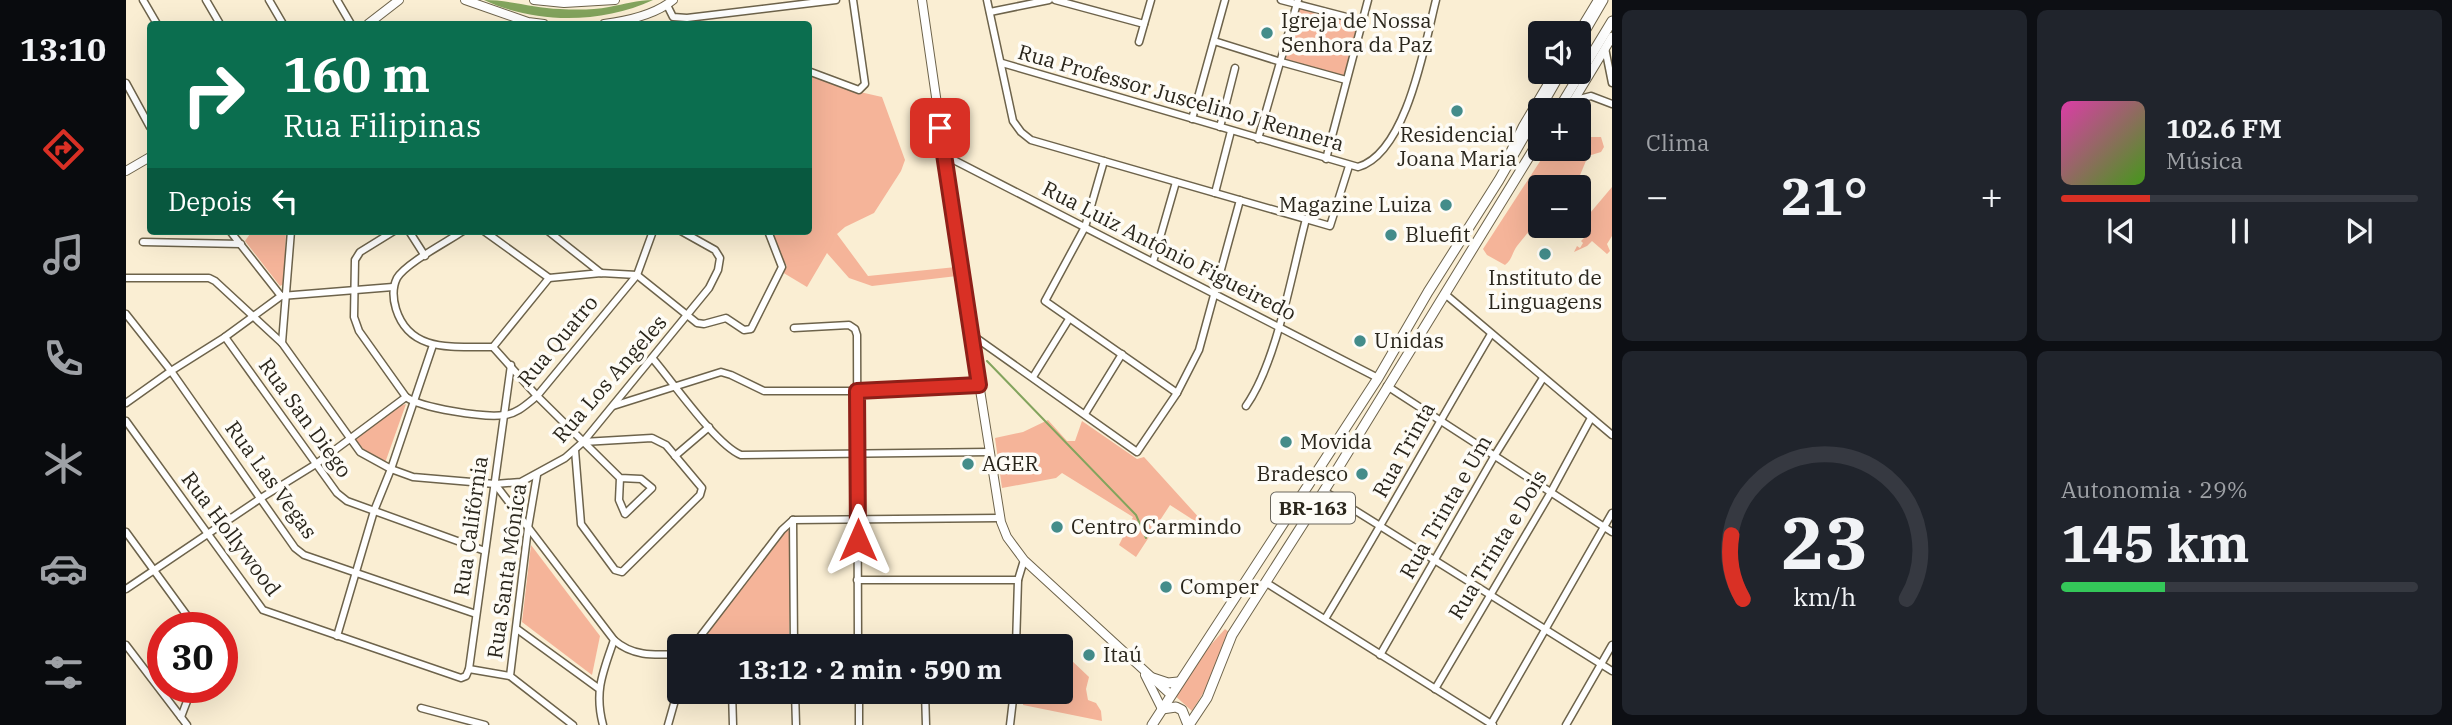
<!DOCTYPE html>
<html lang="pt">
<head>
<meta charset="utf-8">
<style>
  :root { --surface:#171b24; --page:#20242c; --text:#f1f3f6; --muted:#9ea1a6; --line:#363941; --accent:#d93025 }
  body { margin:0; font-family:"IBM Plex Serif",serif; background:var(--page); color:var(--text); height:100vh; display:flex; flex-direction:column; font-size:26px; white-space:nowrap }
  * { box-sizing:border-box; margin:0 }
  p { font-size:23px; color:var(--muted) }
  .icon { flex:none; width:38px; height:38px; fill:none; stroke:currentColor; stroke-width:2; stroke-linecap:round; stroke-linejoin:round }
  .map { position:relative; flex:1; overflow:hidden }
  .sheet { display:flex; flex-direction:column; gap:10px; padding:10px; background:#0d0f14; width:840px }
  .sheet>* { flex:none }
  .banner { position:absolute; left:21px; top:21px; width:665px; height:214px; border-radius:7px; box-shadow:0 7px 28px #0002; background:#0b6e4f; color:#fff; overflow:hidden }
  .tools { position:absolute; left:1402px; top:21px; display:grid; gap:14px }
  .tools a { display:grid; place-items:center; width:63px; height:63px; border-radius:7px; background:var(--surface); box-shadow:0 7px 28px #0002; font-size:35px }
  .speed { position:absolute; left:21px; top:612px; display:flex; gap:14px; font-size:35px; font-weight:700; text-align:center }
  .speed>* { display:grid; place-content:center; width:91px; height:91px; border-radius:50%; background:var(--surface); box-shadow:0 7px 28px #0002; line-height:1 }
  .speed .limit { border:10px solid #d22; background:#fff; color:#111 }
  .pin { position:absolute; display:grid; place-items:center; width:60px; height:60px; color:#fff; margin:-30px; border-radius:14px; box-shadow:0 4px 10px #0006 }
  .me { position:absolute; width:77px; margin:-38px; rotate:0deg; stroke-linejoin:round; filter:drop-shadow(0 0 5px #0008) }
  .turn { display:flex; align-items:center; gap:24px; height:147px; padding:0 21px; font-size:32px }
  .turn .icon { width:91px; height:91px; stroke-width:2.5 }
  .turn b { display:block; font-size:49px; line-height:60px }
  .then { display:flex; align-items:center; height:66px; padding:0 21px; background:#0003; gap:14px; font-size:26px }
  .big { font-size:52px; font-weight:800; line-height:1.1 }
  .sheet .widget { flex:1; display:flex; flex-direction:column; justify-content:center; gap:10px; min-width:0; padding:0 24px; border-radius:10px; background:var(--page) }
  .sheet .dial { align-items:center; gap:0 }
  .dial svg { height:182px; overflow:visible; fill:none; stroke:var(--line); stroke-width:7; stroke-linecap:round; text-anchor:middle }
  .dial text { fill:var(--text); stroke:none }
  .song { display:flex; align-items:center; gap:21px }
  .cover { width:84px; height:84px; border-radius:10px; background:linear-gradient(135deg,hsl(320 70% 55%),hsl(100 70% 35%)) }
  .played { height:7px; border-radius:4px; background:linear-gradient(90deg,var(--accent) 25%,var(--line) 25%) }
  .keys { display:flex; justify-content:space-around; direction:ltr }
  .heat { display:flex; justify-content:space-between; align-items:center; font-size:38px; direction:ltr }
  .charge { height:10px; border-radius:5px; background:linear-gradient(90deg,#34c759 29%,var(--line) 0) }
  .sheet .tiles { flex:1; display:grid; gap:10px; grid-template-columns:repeat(2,1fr) }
  .trip { position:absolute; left:541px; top:634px; width:406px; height:70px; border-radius:7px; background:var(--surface); box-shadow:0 7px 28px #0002; font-weight:800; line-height:70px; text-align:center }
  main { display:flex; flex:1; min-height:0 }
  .tabs { display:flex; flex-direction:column; width:126px; justify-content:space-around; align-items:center; background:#090b0e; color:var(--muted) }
  .tabs .icon { width:49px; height:49px }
  .tabs .current { color:var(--accent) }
  .tabs b { font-size:32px; color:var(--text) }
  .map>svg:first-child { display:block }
  .green { fill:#f5b499 }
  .water { fill:#83a45d }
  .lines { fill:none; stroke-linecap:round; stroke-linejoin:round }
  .stream { stroke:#83a45d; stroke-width:2 }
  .minor-casing { stroke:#6d634b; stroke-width:9 }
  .major-casing { stroke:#6d634b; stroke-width:10 }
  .highway-casing { stroke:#6d634b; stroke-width:11 }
  .minor { stroke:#fff; stroke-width:6 }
  .major { stroke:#fff; stroke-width:8 }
  .highway { stroke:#fff; stroke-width:9 }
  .route-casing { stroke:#8d1f18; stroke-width:18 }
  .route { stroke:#d93025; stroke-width:12 }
  .poi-dot { fill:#448c8a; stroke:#fefcf6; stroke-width:2.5 }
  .labels { text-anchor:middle; stroke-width:7; stroke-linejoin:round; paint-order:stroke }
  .shield { fill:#fefcf6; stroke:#6a665d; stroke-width:2 }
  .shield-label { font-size:19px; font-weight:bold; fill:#2a261c }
  .poi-label { font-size:21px; fill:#2a261c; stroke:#fefcf6; text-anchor:start }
  .street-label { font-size:21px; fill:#2a261c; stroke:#fefcf6 }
</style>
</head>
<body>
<main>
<nav class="tabs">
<b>13:10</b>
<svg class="icon current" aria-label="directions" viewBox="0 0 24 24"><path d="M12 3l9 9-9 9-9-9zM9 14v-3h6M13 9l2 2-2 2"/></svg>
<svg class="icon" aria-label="music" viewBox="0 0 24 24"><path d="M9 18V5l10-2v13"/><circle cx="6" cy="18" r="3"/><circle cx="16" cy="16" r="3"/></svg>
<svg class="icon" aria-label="phone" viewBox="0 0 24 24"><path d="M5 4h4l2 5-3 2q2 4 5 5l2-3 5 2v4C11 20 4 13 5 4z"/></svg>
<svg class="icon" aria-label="climate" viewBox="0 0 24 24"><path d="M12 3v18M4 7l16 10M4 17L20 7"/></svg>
<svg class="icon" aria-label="car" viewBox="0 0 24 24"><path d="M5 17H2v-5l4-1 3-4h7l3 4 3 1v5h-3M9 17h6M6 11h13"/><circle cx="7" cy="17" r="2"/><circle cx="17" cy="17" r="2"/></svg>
<svg class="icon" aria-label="filters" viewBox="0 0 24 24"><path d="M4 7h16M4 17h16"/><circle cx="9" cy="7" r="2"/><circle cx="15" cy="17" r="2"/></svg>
</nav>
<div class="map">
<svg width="1486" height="725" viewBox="0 0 1486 725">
  <rect width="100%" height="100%" fill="#faeed3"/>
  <g class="green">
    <path d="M1172,6l62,17 -15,54 -62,-17z"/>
    <path d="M683,72l51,20 22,5 23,63 -4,11 -27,42 -29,14 -8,7 31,42 88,-9 1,9 -85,10 -23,-8 -22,-25 -20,34 -25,-15 5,-6 -4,-6 -11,-29h36z"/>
    <path d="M1462,137h13l3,10 -3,5 -13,4 -10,24 -10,2 -4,5h-24v33c-9,9 -16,17 -23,26 -5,7 -5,14 -12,19l-18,-10 -4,-6 65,-100h30l1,-11 3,1z"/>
    <path d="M1486,187v49l-5,8 3,7 -3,3 -15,-13 -5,5 -13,6 3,-6 3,2 3,-5 -2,-2 5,-5 -12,-10h4l1,-12 6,5z"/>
    <path d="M126,231h34l-2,53 -4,2 -35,-45z"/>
    <path d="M280,404l-21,59 -19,-11 -13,-15 43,-30z"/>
    <path d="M922,420l19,21h8l7,-20 55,38 7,-2 68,75 -42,-27 -34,52 -17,-12 14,-28 -71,-44 -6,5 -54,10 -7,-50 28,-6z"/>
    <path d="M659,529l7,3 -3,106 -4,5 -87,3z"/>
    <path d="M405,545l69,91 -8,39 -70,-53z"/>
    <path d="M1099,629l4,3 -22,55 -15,24 -19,-17 26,-36z"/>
    <path d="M944,659l19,18 -3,12 2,11 8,3 5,8 1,10 -79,-16 1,-14h36l1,-27 4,1z"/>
  </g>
  <path class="water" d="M358,0c26,0 50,8 76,9 16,1 34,1 49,-2 16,-3 28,-7 44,-7 -52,24 -118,24 -169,0z"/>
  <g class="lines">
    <path class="stream" d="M861,361l149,154 10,23"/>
    <defs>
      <g id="minor">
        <path d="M17,0l14,24"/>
        <path d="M80,0l14,24"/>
        <path d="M143,0l14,24"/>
        <path d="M211,0l14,24"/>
        <path d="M861,0l26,121 8,11 10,8 299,86 19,-60"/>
        <path d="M929,0l89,24"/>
        <path d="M1155,0l81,21"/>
        <path d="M541,5l6,12 14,1 149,-18"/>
        <path d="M864,12l59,-12"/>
        <path d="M1088,41l67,21 65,18"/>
        <path d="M1013,42l12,-42"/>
        <path d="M1479,48l7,35"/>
        <path d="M876,63l356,104c49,-14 67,-124 78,-167"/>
        <path d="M682,71l51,19 6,-6 -12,-84"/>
        <path d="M0,83l24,44"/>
        <path d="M1449,100l16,-4 21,8"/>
        <path d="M1066,119l33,-119"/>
        <path d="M1094,127l15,-59"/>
        <path d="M1132,139l40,-139"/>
        <path d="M818,155l434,223"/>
        <path d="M1200,159l42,-159"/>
        <path d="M978,161l-19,66 -40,74 132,92"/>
        <path d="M1089,193l16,-62"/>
        <path d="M104,231l51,65 112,-9"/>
        <path d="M165,231l-9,112 78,109 31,17 22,8 82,7 26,-2 44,-24 18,-16 126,-154 9,-18 2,-12 -5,-8 -34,-19"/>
        <path d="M268,231l-34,21 -5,8 -1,57 5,14 47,66c15,11 79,21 98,18 13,-1 23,-11 33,-19l100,-121 16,-44"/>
        <path d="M283,231l16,25"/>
        <path d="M337,231c-16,11 -57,32 -66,47 -5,10 -4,21 -1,31 14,45 59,37 97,38"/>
        <path d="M358,231l65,47 -56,69"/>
        <path d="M422,231l53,42"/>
        <path d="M17,242l98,2"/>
        <path d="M1027,262l23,-80"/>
        <path d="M0,278h83l6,3 67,62"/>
        <path d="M423,278l52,-5 36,2 60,48 7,1 22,-6 18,12 7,-1 31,-62 -14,-36"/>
        <path d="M1319,294l167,141"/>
        <path d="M0,314l45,57 124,177 9,7 172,59"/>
        <path d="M668,328l55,-3 6,4 2,6 1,311"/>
        <path d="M846,335l165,117 40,-59 22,-43 41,-150"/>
        <path d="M99,337l112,156 10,8 138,50"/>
        <path d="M367,347l44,49 83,82 21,1 11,9 -27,26 -6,-14 1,-22"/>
        <path d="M527,359c19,22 63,86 88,96l249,-3"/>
        <path d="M907,377l36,-58"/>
        <path d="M1261,386l225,146"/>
        <path d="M0,403l45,-32 54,-34 56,-41"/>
        <path d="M487,406l108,-34 10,3 33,16h93l122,-6"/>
        <path d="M1120,406c31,-44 46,-134 60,-187"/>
        <path d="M959,414l37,-60"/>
        <path d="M0,421l137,189 198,68 5,-2 3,-7 42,-304"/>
        <path d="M449,450l6,74 34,46 7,2 78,-77 2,-7 -36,-43 -14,-7 -69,4"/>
        <path d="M549,456l34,-29"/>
        <path d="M411,475l-9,53 -18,148 63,49"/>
        <path d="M369,484l119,156c19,17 41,15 65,14"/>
        <path d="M1198,491l288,180"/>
        <path d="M667,520l206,-2"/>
        <path d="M667,520l1,126"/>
        <path d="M0,532l70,96"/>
        <path d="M731,580h161"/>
        <path d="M1139,582l228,143"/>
        <path d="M0,589l135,-91 55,-34 90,-67"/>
        <path d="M1199,619c57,-94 110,-190 166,-285"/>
        <path d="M391,629l81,59"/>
        <path d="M211,636l37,-125 17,-42 42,-124"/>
        <path d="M0,645l61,80"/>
        <path d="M567,646l89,-116 11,-10"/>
        <path d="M890,646l2,-66 6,-20"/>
        <path d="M1254,655l115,-200 48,-77"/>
        <path d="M343,669l41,7"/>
        <path d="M1309,689l116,-197 40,-74"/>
        <path d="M606,691l1,34"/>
        <path d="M669,691l1,34"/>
        <path d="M733,691v34"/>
        <path d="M799,691l1,34"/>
        <path d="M295,708l64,17"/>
        <path d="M55,717l11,-29"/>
        <path d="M1365,724l121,-211"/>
        <path d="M477,725c-9,-34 0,-53 11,-85"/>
        <path d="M542,725l11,-39"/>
        <path d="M884,725l4,-34"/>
        <path d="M1440,725l46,-80"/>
      </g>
      <g id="major">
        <path d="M339,0l63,22 16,2"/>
        <path d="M408,0l30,3 51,-3"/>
        <path d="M796,0l39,270 40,252 6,15 17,23 147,135"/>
        <path d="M242,24l31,-24"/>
        <path d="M478,24c23,-3 51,-9 69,-24"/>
        <path d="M1452,33l20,-33"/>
        <path d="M1442,110l44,-73"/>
        <path d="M1380,161l17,-35 32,-54"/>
        <path d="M0,171l24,-14"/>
        <path d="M1019,675l17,34"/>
      </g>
      <g id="highway">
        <path d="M1452,43l25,-43"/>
        <path d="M1432,110l54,-89"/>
        <path d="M1027,678l15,5 10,-1"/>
        <path d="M1036,709l14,-2 6,3 6,15"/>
        <path d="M1026,725l226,-347 50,-86 71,-112 62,-108"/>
        <path d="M1063,725l18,-27 25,-63 92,-144 216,-352"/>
      </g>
    </defs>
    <use href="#minor" class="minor-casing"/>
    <use href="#major" class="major-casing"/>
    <use href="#highway" class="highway-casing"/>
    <use href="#minor" class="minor"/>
    <use href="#major" class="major"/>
    <use href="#highway" class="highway"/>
  </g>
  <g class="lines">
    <defs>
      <path id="route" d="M732,540l-1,-149 122,-6 -39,-257"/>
    </defs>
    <use href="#route" class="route-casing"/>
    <use href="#route" class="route"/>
  </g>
  <g class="poi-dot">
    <circle cx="1141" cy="33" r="7"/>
    <circle cx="1331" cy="111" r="7"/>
    <circle cx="1320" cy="205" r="7"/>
    <circle cx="1265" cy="235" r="7"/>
    <circle cx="1419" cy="254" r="7"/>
    <circle cx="1234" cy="341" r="7"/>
    <circle cx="1160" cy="442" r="7"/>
    <circle cx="842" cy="464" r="7"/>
    <circle cx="1236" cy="474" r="7"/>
    <circle cx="931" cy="527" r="7"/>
    <circle cx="1040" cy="587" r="7"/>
    <circle cx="963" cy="655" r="7"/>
  </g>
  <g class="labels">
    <rect class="shield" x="1145" y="492.5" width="84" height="31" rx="5"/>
    <g class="shield-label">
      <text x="1187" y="515">BR-163</text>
    </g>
    <g class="poi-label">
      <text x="1155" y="28">Igreja de Nossa<tspan x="1155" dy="24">Senhora da Paz</tspan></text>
      <text x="1331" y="142" text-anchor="middle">Residencial<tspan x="1331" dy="24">Joana Maria</tspan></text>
      <text x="1306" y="212" text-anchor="end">Magazine Luiza</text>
      <text x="1279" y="242">Bluefit</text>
      <text x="1419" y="285" text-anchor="middle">Instituto de<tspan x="1419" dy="24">Linguagens</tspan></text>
      <text x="1248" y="348">Unidas</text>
      <text x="1174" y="449">Movida</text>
      <text x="856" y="471">AGER</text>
      <text x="1222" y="481" text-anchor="end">Bradesco</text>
      <text x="945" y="534">Centro Carmindo</text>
      <text x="1054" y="594">Comper</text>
      <text x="977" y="662">Itaú</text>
    </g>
    <g class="street-label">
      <text transform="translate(1055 98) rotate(16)" y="7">Rua Professor Juscelino J Rennera</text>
      <text transform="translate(1043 251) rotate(27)" y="7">Rua Luiz Antônio Figueiredo</text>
      <text transform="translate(432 341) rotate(-50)" y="7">Rua Quatro</text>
      <text transform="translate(484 379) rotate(-49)" y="7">Rua Los Angeles</text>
      <text transform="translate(179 418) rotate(54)" y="7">Rua San Diego</text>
      <text transform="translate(1278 450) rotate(-61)" y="7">Rua Trinta</text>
      <text transform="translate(145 480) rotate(54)" y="7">Rua Las Vegas</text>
      <text transform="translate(1320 507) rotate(-60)" y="7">Rua Trinta e Um</text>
      <text transform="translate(345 526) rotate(-82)" y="7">Rua Califórnia</text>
      <text transform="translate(105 534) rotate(53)" y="7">Rua Hollywood</text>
      <text transform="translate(1372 545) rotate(-59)" y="7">Rua Trinta e Dois</text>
      <text transform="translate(381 571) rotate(-82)" y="7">Rua Santa Mônica</text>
    </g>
  </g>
</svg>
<div class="tools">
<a><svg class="icon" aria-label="sound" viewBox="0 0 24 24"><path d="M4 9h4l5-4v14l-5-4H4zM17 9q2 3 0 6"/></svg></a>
<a>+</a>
<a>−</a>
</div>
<div class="speed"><div class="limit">30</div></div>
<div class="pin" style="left:814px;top:128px;background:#d93025"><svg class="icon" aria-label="arrive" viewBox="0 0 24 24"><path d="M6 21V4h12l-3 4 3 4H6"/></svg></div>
<svg class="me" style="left:732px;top:540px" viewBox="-20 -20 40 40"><path d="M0-17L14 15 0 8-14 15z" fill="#d93025" stroke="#fff" stroke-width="4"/></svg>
<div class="trip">13:12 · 2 min · 590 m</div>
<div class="banner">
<div class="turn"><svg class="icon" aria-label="right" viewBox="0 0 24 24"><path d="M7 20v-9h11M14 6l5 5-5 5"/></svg><div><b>160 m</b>Rua Filipinas</div></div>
<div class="then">Depois<svg class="icon" aria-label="left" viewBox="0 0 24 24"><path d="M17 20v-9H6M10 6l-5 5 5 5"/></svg></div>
</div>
</div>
<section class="sheet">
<div class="tiles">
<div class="widget"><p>Clima</p>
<div class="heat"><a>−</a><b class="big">21°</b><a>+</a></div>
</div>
<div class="widget">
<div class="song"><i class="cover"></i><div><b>102.6 FM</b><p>Música</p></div></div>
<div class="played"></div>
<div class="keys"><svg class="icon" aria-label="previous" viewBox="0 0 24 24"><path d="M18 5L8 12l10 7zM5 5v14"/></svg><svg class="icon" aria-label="pause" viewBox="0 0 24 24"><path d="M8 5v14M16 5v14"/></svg><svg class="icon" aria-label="next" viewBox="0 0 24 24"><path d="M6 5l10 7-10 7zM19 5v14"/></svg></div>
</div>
<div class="widget dial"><svg viewBox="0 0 100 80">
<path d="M14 69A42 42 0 1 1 86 69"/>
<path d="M14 69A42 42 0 0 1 9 41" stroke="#d93025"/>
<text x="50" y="56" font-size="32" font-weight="700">23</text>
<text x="50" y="72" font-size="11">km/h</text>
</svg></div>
<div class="widget"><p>Autonomia · 29%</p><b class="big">145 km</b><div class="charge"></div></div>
</div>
</section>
</main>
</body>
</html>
